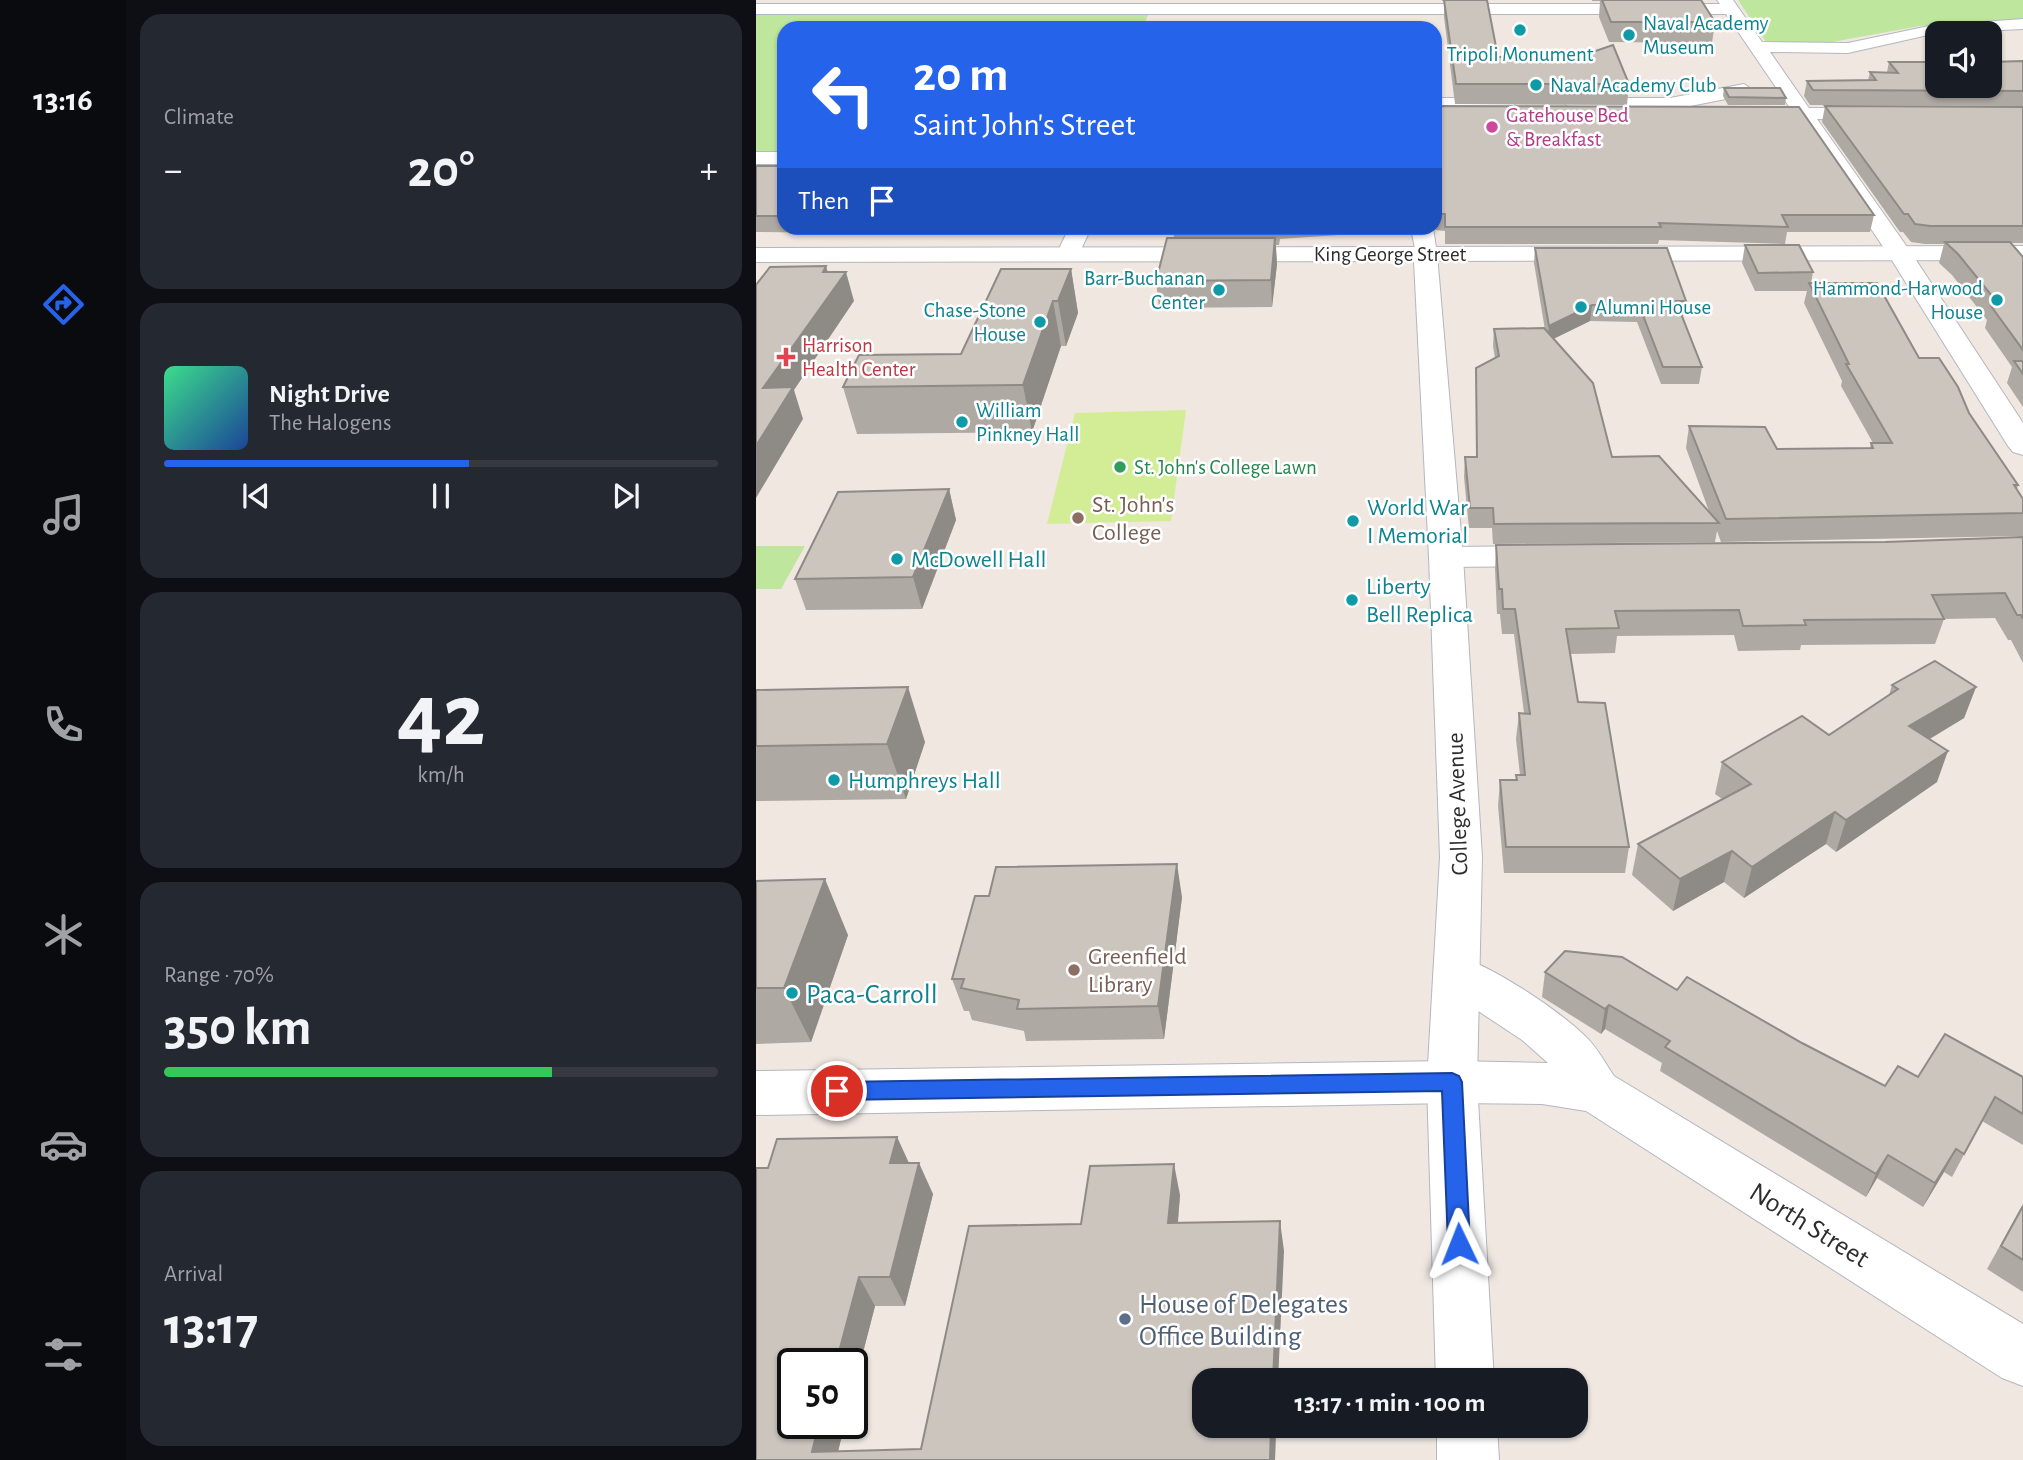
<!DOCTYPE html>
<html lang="en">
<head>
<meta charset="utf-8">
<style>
  :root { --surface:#171b24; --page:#242831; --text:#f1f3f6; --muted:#9ea1a6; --line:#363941; --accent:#2563eb }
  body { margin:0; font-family:"Alegreya Sans",sans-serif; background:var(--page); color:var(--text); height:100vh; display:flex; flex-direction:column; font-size:26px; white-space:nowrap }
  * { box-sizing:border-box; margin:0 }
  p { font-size:23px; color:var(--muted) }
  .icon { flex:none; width:38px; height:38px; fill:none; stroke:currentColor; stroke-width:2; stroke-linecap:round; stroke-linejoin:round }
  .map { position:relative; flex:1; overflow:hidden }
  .side { display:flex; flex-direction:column; gap:14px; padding:14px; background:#0d0f14; width:630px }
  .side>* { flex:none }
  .hud { position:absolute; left:21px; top:21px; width:665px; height:214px; border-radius:21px; box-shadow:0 2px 5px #0004; background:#2563eb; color:#fff; overflow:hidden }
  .fabs { position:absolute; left:1169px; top:21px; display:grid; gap:14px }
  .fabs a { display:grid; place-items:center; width:77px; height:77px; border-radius:14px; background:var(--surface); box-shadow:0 2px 5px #0004; font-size:35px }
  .speed { position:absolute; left:21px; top:1348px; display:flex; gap:14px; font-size:35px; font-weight:700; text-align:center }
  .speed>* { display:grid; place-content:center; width:91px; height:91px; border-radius:50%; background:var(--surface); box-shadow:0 2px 5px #0004; line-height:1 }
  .speed .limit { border:4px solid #111; border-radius:10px; background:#fff; color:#111 }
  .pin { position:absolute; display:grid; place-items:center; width:60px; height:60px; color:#fff; margin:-30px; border:4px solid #fff; border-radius:50%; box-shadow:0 2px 7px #0007 }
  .me { position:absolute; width:77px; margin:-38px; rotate:358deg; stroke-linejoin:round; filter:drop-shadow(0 0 5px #0008) }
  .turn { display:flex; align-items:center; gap:24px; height:147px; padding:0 21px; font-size:32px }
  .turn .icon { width:91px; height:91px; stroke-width:2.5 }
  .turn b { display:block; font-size:49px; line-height:60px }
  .then { display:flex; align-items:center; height:66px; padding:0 21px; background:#0003; gap:14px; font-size:26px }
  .big { font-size:52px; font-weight:700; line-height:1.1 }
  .side .card { flex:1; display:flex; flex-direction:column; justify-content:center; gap:10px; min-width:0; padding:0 24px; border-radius:21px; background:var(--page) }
  .side .dial { align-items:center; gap:0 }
  .dial b { font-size:91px; line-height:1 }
  .song { display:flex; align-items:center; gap:21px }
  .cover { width:84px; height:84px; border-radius:10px; background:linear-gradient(135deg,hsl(150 70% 55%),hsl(220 70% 35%)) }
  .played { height:7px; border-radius:4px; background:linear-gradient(90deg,var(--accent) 55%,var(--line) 55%) }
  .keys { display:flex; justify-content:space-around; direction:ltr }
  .heat { display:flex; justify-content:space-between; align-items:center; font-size:38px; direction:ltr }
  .charge { height:10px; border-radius:5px; background:linear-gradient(90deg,#34c759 70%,var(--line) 0) }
  .trip { position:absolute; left:436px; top:1368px; width:396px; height:70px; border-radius:21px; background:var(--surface); box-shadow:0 2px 5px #0004; font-weight:700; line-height:70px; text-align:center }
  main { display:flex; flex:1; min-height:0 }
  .tab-bar { display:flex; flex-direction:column; width:126px; justify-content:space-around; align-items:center; background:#090b0e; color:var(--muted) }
  .tab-bar .icon { width:49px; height:49px }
  .tab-bar .on { color:var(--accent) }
  .tab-bar b { font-size:32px; color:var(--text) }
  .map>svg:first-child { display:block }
  .green { fill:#bee69c }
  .pitch { fill:#d3ed97 }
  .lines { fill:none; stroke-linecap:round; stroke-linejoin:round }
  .minor-casing { stroke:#b3b7c1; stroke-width:2 }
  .tertiary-casing { stroke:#b3b7c1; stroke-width:2 }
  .secondary-casing { stroke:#b3b7c1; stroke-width:2 }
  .minor { fill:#fff; fill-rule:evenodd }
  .tertiary { fill:#fff; fill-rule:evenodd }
  .secondary { fill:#fff; fill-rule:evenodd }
  .wall { fill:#afa9a3 }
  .shaded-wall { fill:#8e8a85 }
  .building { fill:#cbc5be; stroke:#8e8a85; stroke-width:2 }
  .route { fill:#2563eb; stroke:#184099; stroke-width:2 }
  .culture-dot { fill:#0f9aa8; stroke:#fff; stroke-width:2.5 }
  .hotel-dot { fill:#d1479c; stroke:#fff; stroke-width:2.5 }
  .health-dot { fill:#e0444e; stroke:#fff; stroke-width:2.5 }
  .leisure-dot { fill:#2e9e5b; stroke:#fff; stroke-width:2.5 }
  .education-dot { fill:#8d6e63; stroke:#fff; stroke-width:2.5 }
  .service-dot { fill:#5c6f8a; stroke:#fff; stroke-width:2.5 }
  .labels { text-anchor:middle; stroke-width:5; stroke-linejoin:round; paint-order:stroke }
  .far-culture-label { font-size:21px; fill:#0d838f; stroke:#fff; text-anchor:start }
  .far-hotel-label { font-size:21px; fill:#b23c85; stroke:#fff; text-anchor:start }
  .far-street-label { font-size:21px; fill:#2d2d2d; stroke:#fff }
  .far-health-label { font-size:21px; fill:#be3a42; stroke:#fff; text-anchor:start }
  .far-leisure-label { font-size:21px; fill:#27864d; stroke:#fff; text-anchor:start }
  .education-label { font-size:24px; fill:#785e54; stroke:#fff; text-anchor:start }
  .culture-label { font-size:24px; fill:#0d838f; stroke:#fff; text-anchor:start }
  .street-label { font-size:24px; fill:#2d2d2d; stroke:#fff }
  .near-culture-label { font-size:28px; fill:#0d838f; stroke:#fff; text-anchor:start }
  .near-street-label { font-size:28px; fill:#2d2d2d; stroke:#fff }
  .near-service-label { font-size:28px; fill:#4e5e75; stroke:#fff; text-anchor:start }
</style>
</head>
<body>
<main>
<nav class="tab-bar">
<b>13:16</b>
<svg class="icon on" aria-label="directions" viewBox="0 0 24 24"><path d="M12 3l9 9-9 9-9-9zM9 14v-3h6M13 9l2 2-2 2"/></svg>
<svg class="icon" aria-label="music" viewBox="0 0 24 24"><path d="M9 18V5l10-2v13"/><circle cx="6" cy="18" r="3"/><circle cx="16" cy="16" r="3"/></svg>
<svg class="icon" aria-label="phone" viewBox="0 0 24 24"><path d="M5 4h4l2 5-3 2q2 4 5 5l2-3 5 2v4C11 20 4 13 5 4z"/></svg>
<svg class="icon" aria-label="climate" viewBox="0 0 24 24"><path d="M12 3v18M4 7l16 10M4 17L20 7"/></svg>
<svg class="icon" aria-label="car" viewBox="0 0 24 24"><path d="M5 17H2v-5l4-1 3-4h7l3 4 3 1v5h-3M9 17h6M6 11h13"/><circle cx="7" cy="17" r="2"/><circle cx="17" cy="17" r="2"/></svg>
<svg class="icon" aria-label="filters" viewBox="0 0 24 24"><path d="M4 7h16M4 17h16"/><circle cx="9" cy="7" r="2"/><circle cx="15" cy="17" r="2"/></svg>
</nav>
<section class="side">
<div class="card"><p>Climate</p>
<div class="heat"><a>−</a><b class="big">20°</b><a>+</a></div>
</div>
<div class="card">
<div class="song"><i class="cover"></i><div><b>Night Drive</b><p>The Halogens</p></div></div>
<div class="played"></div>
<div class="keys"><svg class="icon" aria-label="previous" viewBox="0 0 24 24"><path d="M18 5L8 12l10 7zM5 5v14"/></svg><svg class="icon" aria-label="pause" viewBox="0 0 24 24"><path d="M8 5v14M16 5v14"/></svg><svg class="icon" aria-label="next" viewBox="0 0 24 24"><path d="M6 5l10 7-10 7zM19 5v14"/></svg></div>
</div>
<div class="card dial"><b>42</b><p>km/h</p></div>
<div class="card"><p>Range · 70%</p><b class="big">350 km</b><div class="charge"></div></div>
<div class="card"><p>Arrival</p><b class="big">13:17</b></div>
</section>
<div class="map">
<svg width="1267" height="1460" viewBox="0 0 1267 1460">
  <rect width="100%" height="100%" fill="#efe7e0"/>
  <g class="green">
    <path d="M982,0h285v20l-103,6 -88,16h-66z"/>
    <path d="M0,13h393l-7,15h-358v125h-28z"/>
    <path d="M0,546h49l-24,43h-25z"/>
  </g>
  <path class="pitch" d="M430,410l-15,111 -124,3 28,-111z"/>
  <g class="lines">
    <defs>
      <g id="minor">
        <path d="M961,0h16l29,42 86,1 81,-17 94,-7v10l-86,4 -89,20 -78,-1 39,56h68l10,6 -10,6 -60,-1 95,135 111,169v32l-10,-3 -5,-6 -120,-192 -91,-135h-45l-10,-6 10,-6 38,1 -64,-94h-970v-10h964z"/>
        <path d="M988,84l9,6 -2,4 -81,16h-96l-9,-6 9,-6h96z"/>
        <path d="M679,98h71l9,6 -9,6h-71z"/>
        <rect x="0" y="152" width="28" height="12"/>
        <path d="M313,228h22l-15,32h-16l-4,-5z"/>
        <path d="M655,228h22l4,26 -4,5h-16z"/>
        <path d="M793,546l12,3 5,7 -5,7 -12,3 -103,1 -12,-3 -5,-7 5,-7 12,-3z"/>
        <path d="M702,956c37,12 99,53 127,80 12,11 20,27 29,40l409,248v62l-21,-8 -416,-267 -44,-7 -90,-1 -696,12v-44l696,-10 96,2 -26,-23 -80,-53 -7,-13 7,-13z"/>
      </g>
      <path id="tertiary" d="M1267,246v14l-598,1 -8,-2 -4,-5 4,-5 8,-2z"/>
      <g id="secondary">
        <path d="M669,247l8,2 4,5 26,303 19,300 -5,225 17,299h-58l-9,-299 13,-225 -11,-300 -15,-296 -658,1v-14z"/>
        <path d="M681,1426h60l2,34h-62z"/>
      </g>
    </defs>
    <use href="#minor" class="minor-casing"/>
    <use href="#tertiary" class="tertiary-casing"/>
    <use href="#secondary" class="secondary-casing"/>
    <use href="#minor" class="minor"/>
    <use href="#tertiary" class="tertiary"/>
    <use href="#secondary" class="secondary"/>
  </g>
  <g class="wall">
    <path d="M686,0h45l11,57 131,27 -2,21 -172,-1 -11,-87v-16h-2z"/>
    <path d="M836,0h109l14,22 -3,21 -103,-1 -10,-25 1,-16h-8z"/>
    <path d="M1267,61v45l-213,-1 -6,-9 3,-15 61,-1 2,-8h17l2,-10z"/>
    <path d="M968,88l62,10 -1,7h-57l-5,-9z"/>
    <path d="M679,106l439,109 -4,17h-83l-2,12 -126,-4 -1,4h-213v-13l-9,-1 -2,-2z"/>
    <path d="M1069,106l198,1v136h-12l12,14v150l-16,-24 5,-16 -27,-39 2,-8 -35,-45 -13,-12 5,-19h-19l-14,-2 -8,-10h-3l-78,-110z"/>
    <path d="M0,166h28v62h118l-1,2 -63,3 -82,-1z"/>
    <path d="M359,228h54l-2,5h-51z"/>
    <path d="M417,228h237l-1,2 -71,-2v7l-58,4 -1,6h-3l1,19 -5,43 -113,1 -3,-27 18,-43z"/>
    <path d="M989,245l68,27 -2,11 108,75 50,55 49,72 -1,4 6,10v37l-302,6 -4,-11 -2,11 -222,2 -1,-16h-23l-5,-51 1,-20h11v-89l19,-10 -2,-12 1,-17 51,1 -11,-67 1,-15 151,53 -3,16 19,50 -3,17h-38l-24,-62 -47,-1 -37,18 59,118 98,57 -24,-66 3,-22 88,23 93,-1 1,-5h2l-32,-57 1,-5 -38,-78 3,-12h-52l-13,-28z"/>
    <path d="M315,269l7,44 -12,33h-5l-29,86 -175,2 -14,-47 118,-33z"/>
    <path d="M193,489l7,31 -34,89 -116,1 -11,-31z"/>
    <path d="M1267,537v126l-12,-23h-3l-13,-22 -51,1 -9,25 -134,1 -1,5 -62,1 -4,-16 -117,1 -2,17 -45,1 8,48 51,145 -4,26h-121l-6,-67 2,-26h16v-5h4l-4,-36 3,-26h5l-10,-79h-12l-2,-20h-3l-2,-45 1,-24 389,-3z"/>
    <path d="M1136,685l84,2 -12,31 -34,21 7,43 -101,70 -10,-8 -82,54 -20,-16 -51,29 -41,-36 6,-31 84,-45 -7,-5 7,-32 107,-27 60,-40z"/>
    <path d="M0,690l169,52 -19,57 -150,2z"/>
    <path d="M0,881l92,54 -37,107 -55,2z"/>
    <path d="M426,897l-18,142 -138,2 -2,-10 -52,-11 -3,-9h-5l-12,-32z"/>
    <path d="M789,972l132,18 125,53 83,43 33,-9h105v68l-41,-24 -30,56 -8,-5 -21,35 -46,-29 -11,19 -206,-126 2,-8 -57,-34 -4,5 -59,-37z"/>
    <path d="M141,1137l12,26 24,31 -28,112h-30l-23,89v-32l-59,60h52l-7,28 83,-2 160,-225 99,-29 -2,28 106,28 -80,175h72l-1,34h-519l12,-292z"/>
    <path d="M1267,1204v88l-36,-23z"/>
  </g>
  <g class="shaded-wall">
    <path d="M519,238l2,26 -5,43 -1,-27z"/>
    <path d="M70,266l7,24 13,-18 8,29 -60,89 9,29 -47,79v-52l7,-58z"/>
    <path d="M315,269l7,44 -12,33 -8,-45z"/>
    <path d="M297,301l8,45 -29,86 -9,-47z"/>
    <path d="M836,305l-2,16 -43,21 2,-16z"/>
    <path d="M193,489l7,31 -34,89 -9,-32z"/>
    <path d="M152,687l17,55 -19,57 -19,-55z"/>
    <path d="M1220,687l-12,31 -65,39 10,-31z"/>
    <path d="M1192,751l-11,31 -101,70 10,-32z"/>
    <path d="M1079,812l-9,32 -82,54 8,-31z"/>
    <path d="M976,851l-8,31 -51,29 7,-32z"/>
    <path d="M421,864l5,33 -18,142 -6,-33z"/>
    <path d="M69,879l23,56 -37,107 -27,-54z"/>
    <path d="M853,1005l-4,24 -4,5 4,-25z"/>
    <path d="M141,1137l14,31 -21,-5z"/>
    <path d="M1200,1149l-12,23 -21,35 12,-24z"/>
    <path d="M1132,1155l-11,23 -11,19 10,-23z"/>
    <path d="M163,1163l14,31 -28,112 -15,-29z"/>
    <path d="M418,1164l6,31 -5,58 -7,-30z"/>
    <path d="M524,1221l4,30 -6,130h-5z"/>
    <path d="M103,1277l16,29 -23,89v-32h-16z"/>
    <path d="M63,1423h26l-9,37 -24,-8z"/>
    <path d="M515,1426h5l-1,34h-5z"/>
  </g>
  <g class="building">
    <path d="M688,0h43l11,57h80l35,-12 16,39h-173z"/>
    <path d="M846,0h99l14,22h-104z"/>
    <path d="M1267,61v30l-210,-1 -6,-9 69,-1 -6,-8 28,1 -9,-11h48v24h53v-24z"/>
    <path d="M968,88h56l6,10 -57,-1z"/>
    <path d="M679,106l364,1 75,108h-92l6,12 -129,-4 2,4h-216v-13h-9l-1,-3z"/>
    <path d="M1069,106l198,1v119h-93l-15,-2 -7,-10h-4z"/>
    <rect x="0" y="166" width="28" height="50"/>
    <path d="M411,238h108l-4,42 -115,1z"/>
    <path d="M1189,242h65l13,15v93l-32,-44 6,-4 -39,-48z"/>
    <path d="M989,245h54l14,27 -55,1z"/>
    <path d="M779,248h132l19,53h-10l26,66h-39l-24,-62h-47l-43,21z"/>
    <path d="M70,266l-3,6h23l-83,116 30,-1 -37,59v-161l14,-18z"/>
    <path d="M245,269h70l-13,32h-5l-30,84 -180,2 16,-32 102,-1z"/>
    <path d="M1053,283h68l42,75h20l19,29 11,26 49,72h-4l9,14v14l-297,6 -37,-93 76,1 12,22 96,-1 -2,-5h21l-46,-79h3z"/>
    <path d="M788,328l49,55 19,74 47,-1 60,67 -225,1 -1,-16h-23l-5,-51h12l-1,-89 23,-12 -5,-27z"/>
    <path d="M1258,361h9v13z"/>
    <path d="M193,489l-36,88 -118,2 43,-87z"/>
    <path d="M1267,537v82l-2,-4h-4l-12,-22 -73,2 12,24 -140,1 2,5 -63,1 -4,-16 -124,1 4,17 -53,1 12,73 27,1 24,144h-123l-6,-67h17l-1,-5h9l-6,-62 11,1 -15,-105h-12l-1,-20h-3l-3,-44 389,-3z"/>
    <path d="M1179,661l41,26 -67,39 39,25 -102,69 -11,-8 -83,55 -20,-16 -52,28 -42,-35 113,-60 -29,-22 80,-46 27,19 69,-46 -6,-4z"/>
    <path d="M152,687l-21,57 -131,2v-56z"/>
    <path d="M421,864l-19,142 -141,3 2,-9 -58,-12 3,-9h-12l23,-83h14l7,-29z"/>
    <path d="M69,879l-41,109h-28v-107z"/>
    <path d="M809,951l57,6 55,33 10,-13 115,66 83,43 13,-20 20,11 27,-43 78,43v37l-28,-17 -31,57 -8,-5 -21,34 -47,-28 -12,19 -211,-127 5,-6 -61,-36 -4,4 -60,-37z"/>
    <path d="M141,1137l-7,26h29l-29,114h-31l-23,86h-43v60h26l-7,29 109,-3 48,-223 112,-2 9,-58 84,-2 -6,59 112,-2 -7,160h-69v45h67l-1,34h-514v-292h12l9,-29z"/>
    <path d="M1267,1206v54l-22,-14z"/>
  </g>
  <path class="route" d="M696,1073l7,3 3,6 8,162 -3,8 -8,3 -8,-3 -3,-8 -6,-153 -605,9 -7,-2 -3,-7 3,-6 7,-3z"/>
  <g class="culture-dot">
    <circle cx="764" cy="30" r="7"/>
    <circle cx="873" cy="35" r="7"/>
    <circle cx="780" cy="85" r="7"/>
    <circle cx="463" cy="290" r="7"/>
    <circle cx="1241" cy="300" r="7"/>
    <circle cx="825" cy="307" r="7"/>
    <circle cx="284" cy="322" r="7"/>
    <circle cx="206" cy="422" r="7"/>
    <circle cx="597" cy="521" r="7"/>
    <circle cx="141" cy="559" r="7"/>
    <circle cx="596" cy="600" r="7"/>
    <circle cx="78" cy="780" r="7"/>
    <circle cx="36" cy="993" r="7"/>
  </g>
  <circle class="hotel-dot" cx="736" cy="127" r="7"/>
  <path class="health-dot" d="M26.5 346.5h7v7h7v7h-7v7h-7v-7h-7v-7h7z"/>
  <circle class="leisure-dot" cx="364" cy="467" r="7"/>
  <g class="education-dot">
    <circle cx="322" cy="518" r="7"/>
    <circle cx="318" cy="970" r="7"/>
  </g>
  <circle class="service-dot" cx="369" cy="1319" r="7"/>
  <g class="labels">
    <g class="far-culture-label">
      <text x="887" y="30">Naval Academy<tspan x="887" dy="24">Museum</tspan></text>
      <text x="764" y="61" text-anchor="middle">Tripoli Monument</text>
      <text x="794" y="92">Naval Academy Club</text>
      <text x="449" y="285" text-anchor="end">Barr-Buchanan<tspan x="449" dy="24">Center</tspan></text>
      <text x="1227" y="295" text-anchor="end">Hammond-Harwood<tspan x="1227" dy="24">House</tspan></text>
      <text x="839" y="314">Alumni House</text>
      <text x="270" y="317" text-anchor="end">Chase-Stone<tspan x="270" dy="24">House</tspan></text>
      <text x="220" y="417">William<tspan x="220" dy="24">Pinkney Hall</tspan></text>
    </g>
    <g class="far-hotel-label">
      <text x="750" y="122">Gatehouse Bed<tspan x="750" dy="24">&amp; Breakfast</tspan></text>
    </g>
    <g class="far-street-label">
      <text x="634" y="261">King George Street</text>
    </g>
    <g class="far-health-label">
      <text x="46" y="352">Harrison<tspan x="46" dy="24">Health Center</tspan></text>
    </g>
    <g class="far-leisure-label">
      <text x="378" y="474">St. John's College Lawn</text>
    </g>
    <g class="education-label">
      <text x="336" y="512">St. John's<tspan x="336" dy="28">College</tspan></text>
      <text x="332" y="964">Greenfield<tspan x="332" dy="28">Library</tspan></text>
    </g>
    <g class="culture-label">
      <text x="611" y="515">World War<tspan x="611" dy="28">I Memorial</tspan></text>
      <text x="155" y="567">McDowell Hall</text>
      <text x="610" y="594">Liberty<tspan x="610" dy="28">Bell Replica</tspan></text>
      <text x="92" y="788">Humphreys Hall</text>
    </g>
    <g class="street-label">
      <text transform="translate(701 804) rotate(-92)" y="8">College Avenue</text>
    </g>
    <g class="near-culture-label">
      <text x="50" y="1003">Paca-Carroll</text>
    </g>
    <g class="near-street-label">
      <text transform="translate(1054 1224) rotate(32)" y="10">North Street</text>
    </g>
    <g class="near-service-label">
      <text x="383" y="1313">House of Delegates<tspan x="383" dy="32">Office Building</tspan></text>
    </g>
  </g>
</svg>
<div class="fabs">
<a><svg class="icon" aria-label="sound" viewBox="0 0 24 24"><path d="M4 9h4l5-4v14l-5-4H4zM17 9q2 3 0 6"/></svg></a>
</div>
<div class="speed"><div class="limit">50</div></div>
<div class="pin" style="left:81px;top:1091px;background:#d93025"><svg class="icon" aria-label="arrive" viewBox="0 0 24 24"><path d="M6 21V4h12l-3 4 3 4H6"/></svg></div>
<svg class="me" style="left:703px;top:1244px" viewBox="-20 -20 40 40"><path d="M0-17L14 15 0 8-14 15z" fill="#2563eb" stroke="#fff" stroke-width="4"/></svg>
<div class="trip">13:17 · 1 min · 100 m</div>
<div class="hud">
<div class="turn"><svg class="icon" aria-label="left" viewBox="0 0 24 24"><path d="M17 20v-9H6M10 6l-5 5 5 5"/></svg><div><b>20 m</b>Saint John's Street</div></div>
<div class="then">Then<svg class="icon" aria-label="arrive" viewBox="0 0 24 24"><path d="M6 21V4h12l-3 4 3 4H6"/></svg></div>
</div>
</div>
</main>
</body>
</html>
